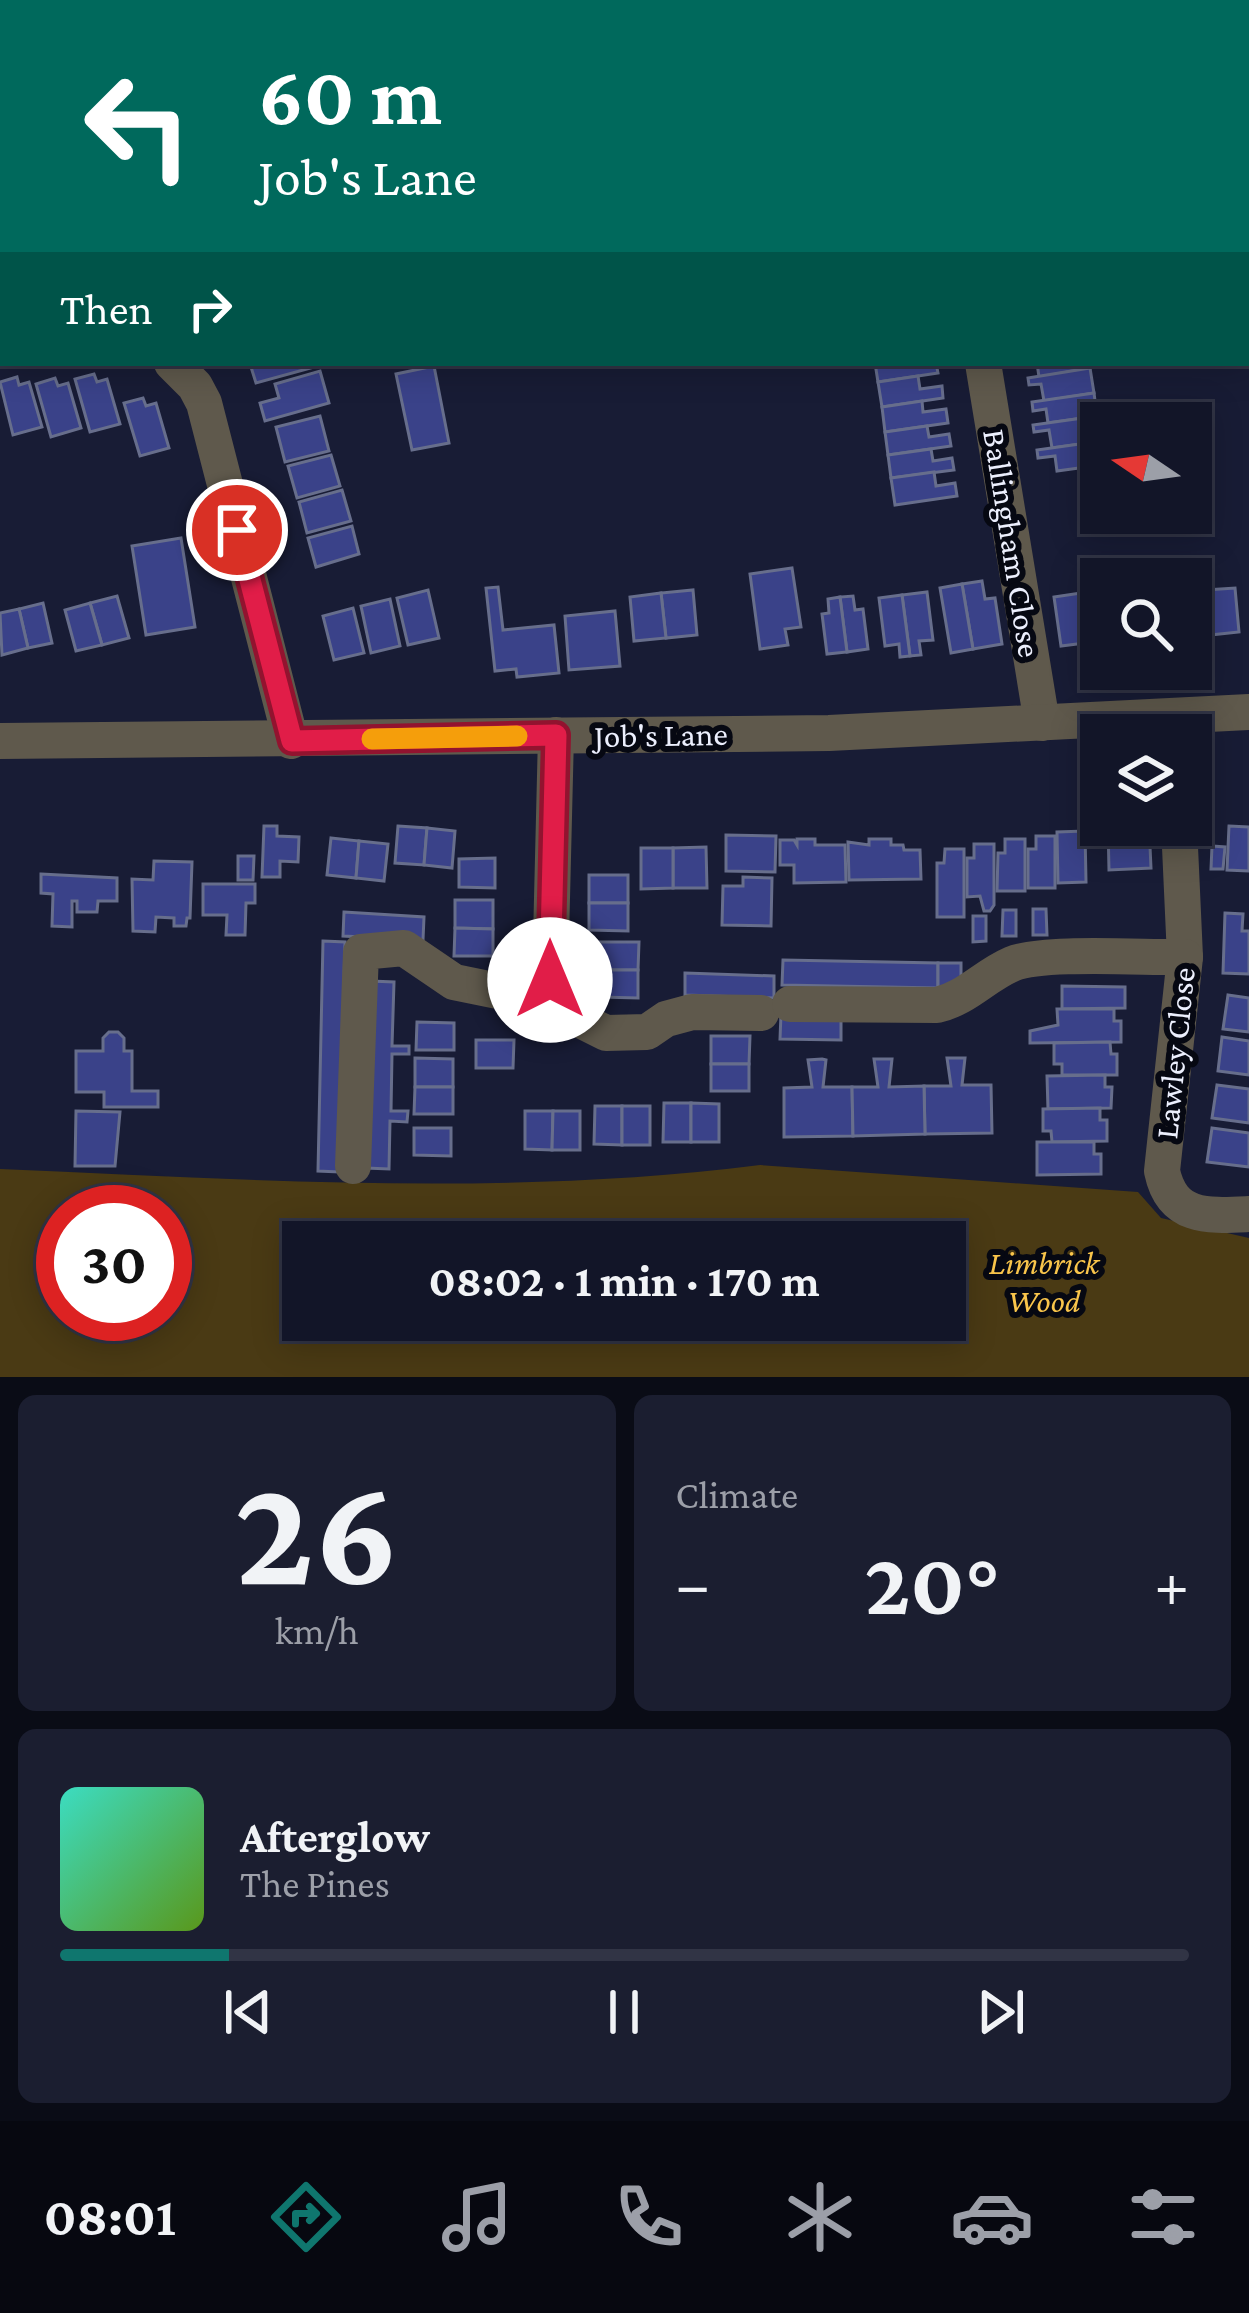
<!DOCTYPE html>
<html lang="en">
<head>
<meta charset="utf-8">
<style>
  :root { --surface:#121528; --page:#1b1e30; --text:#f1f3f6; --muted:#9c9fa8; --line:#313445; --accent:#0f766e }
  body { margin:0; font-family:"Crimson Pro",serif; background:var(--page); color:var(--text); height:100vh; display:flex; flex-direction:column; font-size:45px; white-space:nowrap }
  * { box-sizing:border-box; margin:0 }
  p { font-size:39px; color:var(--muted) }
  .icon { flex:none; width:66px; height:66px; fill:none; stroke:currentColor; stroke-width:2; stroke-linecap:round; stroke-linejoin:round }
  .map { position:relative; height:1377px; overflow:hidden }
  .panel { display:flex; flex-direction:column; gap:18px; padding:18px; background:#0a0c16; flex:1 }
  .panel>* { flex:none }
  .guide { position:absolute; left:0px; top:0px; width:1251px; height:366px; box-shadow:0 6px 30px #0003,0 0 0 3px var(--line); background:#00695c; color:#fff; overflow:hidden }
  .needle { width:78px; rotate:283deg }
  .fabs { position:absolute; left:1080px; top:402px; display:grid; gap:24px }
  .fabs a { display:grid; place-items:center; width:132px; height:132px; border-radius:0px; background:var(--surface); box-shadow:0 6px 30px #0003,0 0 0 3px var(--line); font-size:60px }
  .speed { position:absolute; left:36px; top:1185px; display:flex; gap:24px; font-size:60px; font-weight:700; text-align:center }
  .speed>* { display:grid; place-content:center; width:156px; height:156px; border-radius:50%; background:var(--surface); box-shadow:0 6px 30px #0003,0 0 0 3px var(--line); line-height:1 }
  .speed .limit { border:18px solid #d22; background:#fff; color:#111 }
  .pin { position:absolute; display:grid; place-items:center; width:102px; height:102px; color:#fff; margin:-51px; border:6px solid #fff; border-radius:50%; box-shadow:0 3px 12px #0007 }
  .me { position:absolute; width:132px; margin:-66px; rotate:0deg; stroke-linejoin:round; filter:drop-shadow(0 0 9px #0008) }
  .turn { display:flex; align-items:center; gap:42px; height:252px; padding:0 60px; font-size:54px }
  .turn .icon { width:156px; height:156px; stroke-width:2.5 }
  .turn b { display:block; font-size:84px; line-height:102px }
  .then { display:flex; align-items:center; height:114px; padding:0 60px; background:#0003; gap:24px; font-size:45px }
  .big { font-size:90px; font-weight:700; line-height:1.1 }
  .panel .card { flex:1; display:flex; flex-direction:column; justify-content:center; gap:18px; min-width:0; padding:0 42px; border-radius:18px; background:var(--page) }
  .panel .dial { align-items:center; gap:0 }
  .dial b { font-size:156px; line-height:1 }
  .song { display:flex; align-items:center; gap:36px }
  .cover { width:144px; height:144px; border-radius:18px; background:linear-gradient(135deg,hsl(170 70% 55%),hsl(90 70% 35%)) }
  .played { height:12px; border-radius:6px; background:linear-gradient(90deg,var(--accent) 15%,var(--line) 15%) }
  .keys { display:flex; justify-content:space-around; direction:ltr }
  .heat { display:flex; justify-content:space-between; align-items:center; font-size:66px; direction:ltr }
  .panel .tiles { flex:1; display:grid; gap:18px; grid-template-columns:1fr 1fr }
  .card:last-child { grid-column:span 2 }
  .trip { position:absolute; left:282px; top:1221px; width:684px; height:120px; border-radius:0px; background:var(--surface); box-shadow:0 6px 30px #0003,0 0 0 3px var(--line); font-weight:700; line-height:120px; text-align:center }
  .tabs { display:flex; height:192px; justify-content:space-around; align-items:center; background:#070810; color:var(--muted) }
  .tabs .icon { width:84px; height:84px }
  .tabs .selected { color:var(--accent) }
  .tabs b { font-size:54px; color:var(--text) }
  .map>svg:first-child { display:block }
  .green { fill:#4a3a14; fill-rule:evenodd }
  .building { fill:#3a4289; stroke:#676e8c; stroke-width:3 }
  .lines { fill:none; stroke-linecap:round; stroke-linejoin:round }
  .minor { stroke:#5f594c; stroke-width:36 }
  .route-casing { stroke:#92132f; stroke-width:30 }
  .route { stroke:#e11d48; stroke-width:21 }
  .slow { stroke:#f59e0b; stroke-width:21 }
  .labels { text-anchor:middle; stroke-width:12; stroke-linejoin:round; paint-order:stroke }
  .street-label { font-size:33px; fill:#eceffd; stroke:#060812 }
  .park-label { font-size:33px; font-style:italic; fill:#f9c54b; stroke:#060812 }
</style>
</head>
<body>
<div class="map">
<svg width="1249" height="1377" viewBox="0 0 1249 1377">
  <rect width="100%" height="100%" fill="#181c35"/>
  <path class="green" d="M760,1165l378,27 23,26 88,20v139h-1249v-208c252,11 509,28 760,-4zM63,1212h102v102h-102zM303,1242h642v78h-642z"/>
  <g class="building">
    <path d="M884,0h52l1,3h-53z"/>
    <path d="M266,363h51l1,3 -62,17 -5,-16z"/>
    <path d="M875,363h61l2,10 -60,9z"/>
    <path d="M1037,363h52l1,5 -51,9z"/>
    <path d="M434,366l15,77 -37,7 -16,-76z"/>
    <path d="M1090,368l4,25 -50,8 -3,-17 -12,1 -1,-7z"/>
    <path d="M320,371l9,32 -64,18 -5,-18 19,-5 -4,-14z"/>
    <path d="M94,374l3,8 10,-3 13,45 -30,8 -15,-53z"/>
    <path d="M918,376l2,13 22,-3 1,12 -61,9 -4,-25z"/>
    <path d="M17,377l2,8 10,-3 13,45 -29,8 -13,-53z"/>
    <path d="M55,378l3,8 10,-3 13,45 -30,9 -15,-53z"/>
    <path d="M1094,393l3,23 -49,7 -2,-14 -13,2 -1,-9z"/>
    <path d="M143,398l3,8 10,-3 13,45 -29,8 -16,-53z"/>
    <path d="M922,401l1,11 23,-3 2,14 -63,9 -3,-25z"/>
    <path d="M320,416l9,35 -44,11 -9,-35z"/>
    <path d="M1097,416l4,25 -49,7 -3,-18 -15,2 -1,-7z"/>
    <path d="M927,426l2,11 20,-3 2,12 -63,9 -3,-23z"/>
    <path d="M1101,441v24l-44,6 -2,-15 -17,2 -1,-8z"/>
    <path d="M931,449l2,12 19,-3 2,12 -63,8 -3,-23z"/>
    <path d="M331,455l9,31 -43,12 -9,-32z"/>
    <path d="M934,472l2,14 19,-3 2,13 -62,9 -4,-27z"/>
    <path d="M1101,481v32h50v5l-54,4 -2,-40z"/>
    <path d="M342,490l9,31 -44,12 -8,-31z"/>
    <path d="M352,526l7,28 -43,13 -8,-29z"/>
    <path d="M181,538l14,89 -49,8 -14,-89z"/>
    <path d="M792,568l9,59 -16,2 3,16 -28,4 -10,-75z"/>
    <path d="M982,581l3,18 10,-1 7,46 -29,5 -11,-65z"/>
    <path d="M962,584l11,65 -22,4 -11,-65z"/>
    <path d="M498,587l5,43 51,-5 5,48 -42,4 -1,-8 -21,2 -9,-83z"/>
    <path d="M1235,588l4,44 -29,3 -4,-45z"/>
    <path d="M428,590l11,48 -31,7 -11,-47z"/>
    <path d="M693,590l4,45 -31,3 -5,-45z"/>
    <path d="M1101,590v51l-40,5 -7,-49z"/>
    <path d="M1206,590l4,45 -19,1v-44z"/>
    <path d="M927,592l6,48 -14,1 2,14 -11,1 -8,-61z"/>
    <path d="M661,593l5,45 -32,3 -4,-44z"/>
    <path d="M902,595l8,61 -10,1 -1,-13 -14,2 -6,-48z"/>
    <path d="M117,596l12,42 -27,7 -12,-42z"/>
    <path d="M853,596l2,14 8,-1 5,40 -21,3 -7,-55z"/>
    <path d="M840,597l7,55 -20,2 -5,-40 7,-1 -1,-14z"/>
    <path d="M390,599l10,47 -29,7 -10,-47z"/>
    <path d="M43,603l9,40 -24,5 -9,-39z"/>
    <path d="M90,603l12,42 -26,6 -11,-41z"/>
    <path d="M353,608l11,45 -30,7 -11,-44z"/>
    <path d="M19,609l9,39 -26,7 -2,-42z"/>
    <path d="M615,611l5,55 -51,4 -4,-54z"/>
    <path d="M1149,825l2,43 -42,2 -1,-44z"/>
    <path d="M264,826h13v10l22,1 -1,25 -18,-1v16h-18z"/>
    <path d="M398,826l29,2 -3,37 -29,-2z"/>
    <path d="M1229,826l20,1v44l-22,-1z"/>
    <path d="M427,828l28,3 -3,37 -28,-3z"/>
    <path d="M1085,831l1,51 -28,1 -1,-51z"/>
    <path d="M726,835l50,1 -1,36 -49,-1z"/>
    <path d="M1036,836h19v52h-27v-39h8z"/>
    <path d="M331,838l28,3 -3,37 -29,-3z"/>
    <path d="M797,839h18v6h30l1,37 -52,1v-18h-14v-25h14l3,5z"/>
    <path d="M869,839h22v6h12l1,5h16l1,29 -72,1 -1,-38 21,3z"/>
    <path d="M1005,839h20v52h-28l1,-38h7z"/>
    <path d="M359,841l29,3 -4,37 -28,-3z"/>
    <path d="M974,844h20v61l-4,6h-6l-4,-15 -13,1v-39h7z"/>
    <path d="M1212,846l13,1 -2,22h-12z"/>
    <path d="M706,847l1,41h-34v-40z"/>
    <path d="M641,848h32v40l-32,1z"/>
    <path d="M945,849h19v68h-27v-54h7z"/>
    <path d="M238,856h16l-1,24h-15z"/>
    <path d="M495,858v30l-36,-1v-28z"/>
    <path d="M154,861l38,1 -2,56h-3l-1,8h-12v-8l-18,-1 -1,15 -22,-1 -1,-52 21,1z"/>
    <path d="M41,874l76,4v23h-19l-1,11h-20v-11h-5v26l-20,-1 1,-32 -12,-1z"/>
    <rect x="589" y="875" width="39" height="28"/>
    <path d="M743,877l29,1 -1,48 -49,-1 1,-39h20z"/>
    <path d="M203,884h52v19h-9l-1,32h-19l1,-20h-24z"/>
    <path d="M455,900h38v29l-38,-1z"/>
    <path d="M589,903h39v28l-39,-1z"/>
    <path d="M1033,909h13l1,26h-14z"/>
    <path d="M1003,910h13v26h-14z"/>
    <path d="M344,912l80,5 -1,23 -80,-4z"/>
    <path d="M1225,913l18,1 -1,17h7v43l-26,-1z"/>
    <path d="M973,916h13v25l-13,1z"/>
    <path d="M455,928l38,1v27h-39z"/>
    <path d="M323,941l22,1 -6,230 -21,-1z"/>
    <path d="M600,942h39l-1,28h-38z"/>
    <path d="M783,960l155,3v25l-156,-3z"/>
    <path d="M938,963h23v20l-23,5z"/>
    <path d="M600,970h38v28l-38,-1z"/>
    <path d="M685,973l89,3v22l-89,-3z"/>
    <path d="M370,981l24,1 -2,64h17v8h-17l-1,57h17l-1,11 -17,-1 -1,48 -23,-1z"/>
    <path d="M1062,986l63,1v21l-63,1z"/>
    <path d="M1228,995l21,3v34l-26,-3z"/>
    <path d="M1057,1009h57v12h7v21l-91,1v-12l28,-6z"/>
    <path d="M781,1014l60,1v25l-61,-1z"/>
    <path d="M417,1022l37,1v27h-38z"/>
    <path d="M109,1032h9l6,6v13h8v40h26v16h-54v-15h-28v-41h27v-13z"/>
    <path d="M711,1036h39l-1,28h-38z"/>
    <path d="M1222,1037l27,4v34l-31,-4z"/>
    <path d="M476,1040h38l-1,28h-37z"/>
    <path d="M1110,1042l1,12h6v21h-55v-11h-8v-21z"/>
    <path d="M415,1058l38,1v28h-38z"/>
    <path d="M947,1058h18l-3,27h29l1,48 -67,1 -1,-48h27z"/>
    <path d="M822,1059l4,1 -3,27h29l1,49 -69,1v-49l28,-1 -4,-27z"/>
    <path d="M874,1059h18l-3,28 35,-1 1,48 -72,2 -1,-49h26z"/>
    <rect x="711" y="1064" width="38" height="27"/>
    <path d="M1105,1075v12h7l-1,21 -63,1 -1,-33z"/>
    <path d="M1217,1085l32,4v34l-37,-5z"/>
    <path d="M415,1087h38v27h-39z"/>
    <path d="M664,1103h27v39h-28z"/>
    <path d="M691,1103l28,1v38h-28z"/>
    <path d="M595,1106h27v39l-28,-1z"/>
    <rect x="622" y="1106" width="28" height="39"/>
    <path d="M1100,1108v12h7v21l-55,1 -1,-11h-8v-22z"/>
    <path d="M76,1111l44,1 -5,54h-40z"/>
    <path d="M525,1111h28l-1,39 -27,-1z"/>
    <path d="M553,1111h27v39h-28z"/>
    <path d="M414,1128h37v28l-37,-1z"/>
    <path d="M1212,1128l37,5v34l-42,-5z"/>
    <path d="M1037,1142h57v12h7v20l-64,1z"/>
  </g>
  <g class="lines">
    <g class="minor">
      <path d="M462,0l1,3"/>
      <path d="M829,0v3"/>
      <path d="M1248,15h1"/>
      <path d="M0,347h3"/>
      <path d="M172,363l23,23 9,17 87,338"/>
      <path d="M983,363l59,360"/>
      <path d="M556,735l-6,245 22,36 34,17 41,-1 19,-13 26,-7 69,1"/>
      <path d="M0,741l829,-8 420,-21"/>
      <path d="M1179,825l6,132 -23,214c10,48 46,45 87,43"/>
      <path d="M790,1004l147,1c30,-7 47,-29 75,-41 30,-13 135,-6 173,-7"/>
      <path d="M353,1166l8,-214 43,-4 50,34 54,11 42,-13"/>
    </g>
  </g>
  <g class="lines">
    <defs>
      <path id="route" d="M237,530l55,211 264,-6 -6,245"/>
    </defs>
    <use href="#route" class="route-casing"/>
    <use href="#route" class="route"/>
    <path class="slow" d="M372,739l145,-3"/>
  </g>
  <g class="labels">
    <g class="street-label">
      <text transform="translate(1013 543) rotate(81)" y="12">Ballingham Close</text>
      <text transform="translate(661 734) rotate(-1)" y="12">Job's Lane</text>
      <text transform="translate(1174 1053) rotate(-84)" y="12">Lawley Close</text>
    </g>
    <g class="park-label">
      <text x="1044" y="1274">Limbrick<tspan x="1044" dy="38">Wood</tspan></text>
    </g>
  </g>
</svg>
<div class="fabs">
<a><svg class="needle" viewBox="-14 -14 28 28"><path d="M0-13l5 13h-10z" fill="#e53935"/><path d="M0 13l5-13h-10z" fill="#9c9fa8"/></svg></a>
<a><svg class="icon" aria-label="search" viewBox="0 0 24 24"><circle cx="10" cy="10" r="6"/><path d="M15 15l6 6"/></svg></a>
<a><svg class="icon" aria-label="layers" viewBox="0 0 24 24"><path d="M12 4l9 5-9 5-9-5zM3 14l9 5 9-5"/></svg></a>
</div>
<div class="speed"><div class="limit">30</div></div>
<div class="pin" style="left:237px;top:530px;background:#d93025"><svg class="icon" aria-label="arrive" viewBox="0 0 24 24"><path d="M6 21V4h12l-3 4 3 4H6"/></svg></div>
<svg class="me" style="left:550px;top:980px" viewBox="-20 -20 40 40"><circle r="19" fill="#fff"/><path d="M0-13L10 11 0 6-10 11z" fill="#e11d48"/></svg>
<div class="trip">08:02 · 1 min · 170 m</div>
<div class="guide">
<div class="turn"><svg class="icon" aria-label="left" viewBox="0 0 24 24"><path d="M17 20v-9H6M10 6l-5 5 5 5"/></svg><div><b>60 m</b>Job's Lane</div></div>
<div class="then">Then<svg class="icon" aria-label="right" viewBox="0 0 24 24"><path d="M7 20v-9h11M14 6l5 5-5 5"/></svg></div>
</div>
</div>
<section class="panel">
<div class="tiles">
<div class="card dial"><b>26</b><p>km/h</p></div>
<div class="card"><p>Climate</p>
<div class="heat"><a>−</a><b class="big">20°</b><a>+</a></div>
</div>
<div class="card">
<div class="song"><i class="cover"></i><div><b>Afterglow</b><p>The Pines</p></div></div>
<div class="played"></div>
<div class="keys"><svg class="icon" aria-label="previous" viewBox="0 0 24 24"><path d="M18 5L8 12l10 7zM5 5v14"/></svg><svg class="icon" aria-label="pause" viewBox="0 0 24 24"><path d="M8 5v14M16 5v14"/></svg><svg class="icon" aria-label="next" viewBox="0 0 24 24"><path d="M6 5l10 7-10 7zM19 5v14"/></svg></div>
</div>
</div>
</section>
<nav class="tabs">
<b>08:01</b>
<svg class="icon selected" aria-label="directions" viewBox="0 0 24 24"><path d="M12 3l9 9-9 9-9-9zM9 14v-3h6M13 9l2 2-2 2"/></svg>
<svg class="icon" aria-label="music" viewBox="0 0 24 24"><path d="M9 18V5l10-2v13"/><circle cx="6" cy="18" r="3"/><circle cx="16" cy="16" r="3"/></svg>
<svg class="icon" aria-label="phone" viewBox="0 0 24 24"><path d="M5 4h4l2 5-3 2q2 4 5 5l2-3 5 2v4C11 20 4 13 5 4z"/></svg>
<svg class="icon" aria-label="climate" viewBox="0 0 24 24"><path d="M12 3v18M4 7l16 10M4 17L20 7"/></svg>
<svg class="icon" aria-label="car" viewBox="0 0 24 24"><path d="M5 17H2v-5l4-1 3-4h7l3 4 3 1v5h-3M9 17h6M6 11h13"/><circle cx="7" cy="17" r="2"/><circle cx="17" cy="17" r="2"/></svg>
<svg class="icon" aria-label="filters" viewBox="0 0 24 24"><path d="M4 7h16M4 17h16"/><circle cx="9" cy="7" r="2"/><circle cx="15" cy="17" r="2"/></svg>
</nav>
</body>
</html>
